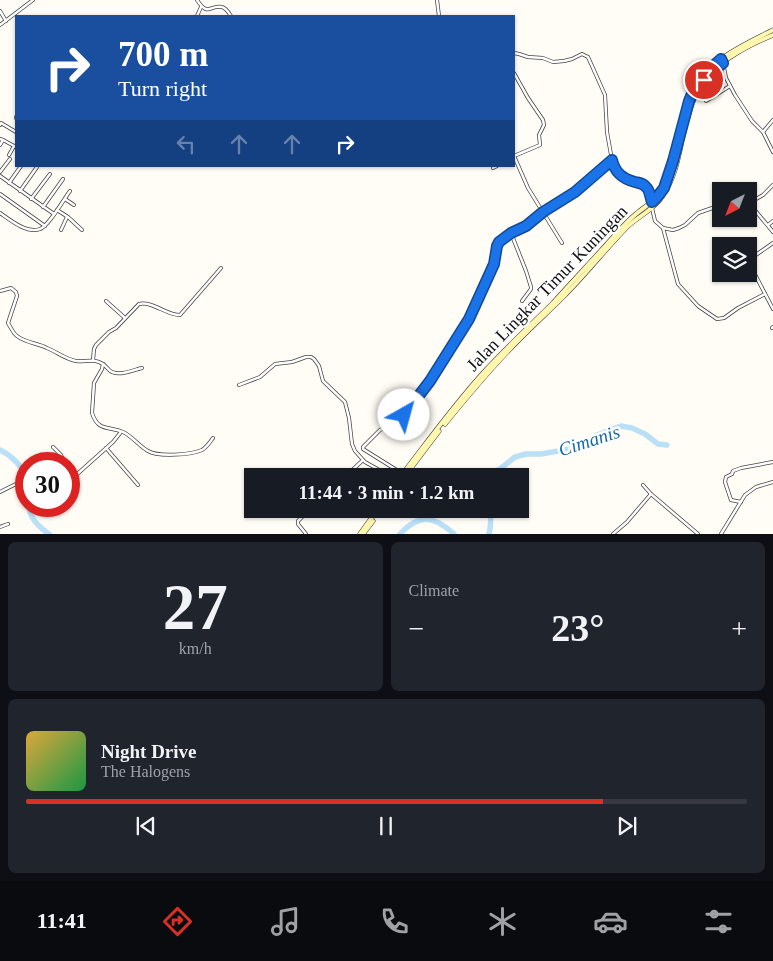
<!DOCTYPE html>
<html lang="en">
<head>
<meta charset="utf-8">
<style>
  :root { --surface:#171b24; --page:#20242c; --text:#f1f3f6; --muted:#9ea1a6; --line:#363941; --accent:#d93025 }
  body { margin:0; font-family:Georgia,serif; background:var(--page); color:var(--text); height:100vh; display:flex; flex-direction:column; font-size:19px; white-space:nowrap }
  * { box-sizing:border-box; margin:0 }
  p { font-size:16px; color:var(--muted) }
  .icon { flex:none; width:28px; height:28px; fill:none; stroke:currentColor; stroke-width:2; stroke-linecap:round; stroke-linejoin:round }
  .map { position:relative; height:534px; overflow:hidden }
  .drawer { display:flex; flex-direction:column; gap:8px; padding:8px; background:#0d0f14; flex:1 }
  .drawer>* { flex:none }
  .top-card { position:absolute; left:15px; top:15px; width:500px; height:152px; border-radius:0px; box-shadow:0 1px 4px #0004; background:#1a4fa0; color:#fff; overflow:hidden }
  .needle { width:32px; rotate:222deg }
  .controls { position:absolute; left:712px; top:182px; display:grid; gap:10px }
  .controls a { display:grid; place-items:center; width:45px; height:45px; border-radius:0px; background:var(--surface); box-shadow:0 1px 4px #0004; font-size:25px }
  .speed { position:absolute; left:15px; top:452px; display:flex; gap:10px; font-size:25px; font-weight:700; text-align:center }
  .speed>* { display:grid; place-content:center; width:65px; height:65px; border-radius:50%; background:var(--surface); box-shadow:0 1px 4px #0004; line-height:1 }
  .speed .limit { border:8px solid #d22; background:#fff; color:#111 }
  .pin { position:absolute; display:grid; place-items:center; width:42px; height:42px; color:#fff; margin:-21px; border:2px solid #fff; border-radius:50%; box-shadow:0 1px 5px #0007 }
  .me { position:absolute; width:55px; margin:-28px; rotate:38deg; stroke-linejoin:round; filter:drop-shadow(0 0 4px #0008) }
  .turn { display:flex; align-items:center; gap:18px; height:105px; padding:0 20px; font-size:22px }
  .turn .icon { width:65px; height:65px; stroke-width:2.5 }
  .turn b { display:block; font-size:35px; line-height:42px }
  .lanes { display:flex; align-items:center; height:48px; padding:0 20px; background:#0003; justify-content:center; gap:25px; direction:ltr }
  .lanes .off { opacity:.35 }
  .big { font-size:38px; font-weight:700; line-height:1.1 }
  .drawer .widget { flex:1; display:flex; flex-direction:column; justify-content:center; gap:8px; min-width:0; padding:0 18px; border-radius:8px; background:var(--page) }
  .drawer .dial { align-items:center; gap:0 }
  .dial b { font-size:65px; line-height:1 }
  .song { display:flex; align-items:center; gap:15px }
  .cover { width:60px; height:60px; border-radius:8px; background:linear-gradient(135deg,hsl(40 70% 55%),hsl(140 70% 35%)) }
  .played { height:5px; border-radius:2px; background:linear-gradient(90deg,var(--accent) 80%,var(--line) 80%) }
  .keys { display:flex; justify-content:space-around; direction:ltr }
  .heat { display:flex; justify-content:space-between; align-items:center; font-size:28px; direction:ltr }
  .drawer .tiles { flex:1; display:grid; gap:8px; grid-template-columns:1fr 1fr }
  .widget:last-child { grid-column:span 2 }
  .trip { position:absolute; left:244px; top:468px; width:285px; height:50px; border-radius:0px; background:var(--surface); box-shadow:0 1px 4px #0004; font-weight:700; line-height:50px; text-align:center }
  .tab-bar { display:flex; height:80px; justify-content:space-around; align-items:center; background:#090b0e; color:var(--muted) }
  .tab-bar .icon { width:35px; height:35px }
  .tab-bar .selected { color:var(--accent) }
  .tab-bar b { font-size:22px; color:var(--text) }
  .map>svg:first-child { display:block }
  .lines { fill:none; stroke-linecap:round; stroke-linejoin:round }
  .river { stroke:#b9e0f7; stroke-width:5.5 }
  .minor-casing { stroke:#444; stroke-width:4 }
  .secondary-casing { stroke:#333; stroke-width:5 }
  .minor { stroke:#fff; stroke-width:2.5 }
  .secondary { stroke:#fff6b0; stroke-width:4 }
  .route-casing { stroke:#114b97; stroke-width:12 }
  .route { stroke:#1a73e8; stroke-width:9 }
  .labels { text-anchor:middle; stroke-width:5; stroke-linejoin:round; paint-order:stroke }
  .street-label { font-size:18px; fill:#111; stroke:#fff }
  .water-label { font-size:19px; font-style:italic; fill:#1768a6; stroke:#fff }
</style>
</head>
<body>
<div class="map">
<svg width="773" height="534" viewBox="0 0 773 534">
  <rect width="100%" height="100%" fill="#fffdf5"/>
  <g class="lines">
    <g class="river">
      <path d="M0,450c11,5 22,16 26,27"/>
      <path d="M482,476l18,-7 15,-12 11,-3h15l29,-5 14,-4 13,-10 24,-9 11,2 13,6 13,10 9,1"/>
      <path d="M29,506c1,13 10,21 20,28"/>
      <path d="M489,509c3,8 2,16 0,25"/>
      <path d="M400,534c20,-21 34,-18 54,0"/>
    </g>
    <defs>
      <g id="minor">
        <path d="M197,0c12,18 13,4 25,7 4,1 7,6 9,9"/>
        <path d="M437,0l2,16"/>
        <path d="M0,11l6,10"/>
        <path d="M197,16l4,-9"/>
        <path d="M0,25l33,-25"/>
        <path d="M514,53l5,1 9,3 15,1 10,4 11,-1 8,-2 10,-5 6,3 17,38 2,37 6,34 5,8 11,6 12,3 4,3 3,5 3,11"/>
        <path d="M723,63l3,15 9,17 17,26 11,11 10,20"/>
        <path d="M514,73l14,25 15,22 1,5 -5,10 1,10 -26,11"/>
        <path d="M706,101l24,-15"/>
        <path d="M16,117v1"/>
        <path d="M0,125l1,-2 15,9"/>
        <path d="M763,132l10,-12"/>
        <path d="M0,139l3,1 -3,5"/>
        <path d="M3,140l13,7"/>
        <path d="M9,155l5,-9"/>
        <path d="M514,156l14,32 34,55"/>
        <path d="M493,168l4,-2"/>
        <path d="M0,172l10,-13"/>
        <path d="M0,176l54,38"/>
        <path d="M9,183l12,-17"/>
        <path d="M20,191l17,-24"/>
        <path d="M0,194l45,32"/>
        <path d="M31,199l19,-25"/>
        <path d="M65,199l9,6"/>
        <path d="M749,203l24,29"/>
        <path d="M749,203l14,-8 10,-10"/>
        <path d="M43,207l20,-28"/>
        <path d="M652,208l3,13 8,7 10,2 6,-2 6,-3 13,-12 23,-8"/>
        <path d="M57,210l11,7 14,13"/>
        <path d="M0,213c10,7 27,21 40,16 8,-2 24,-30 30,-38"/>
        <path d="M768,225l5,-4"/>
        <path d="M663,228l15,56 20,22 19,13 7,-1 14,-10 27,-14"/>
        <path d="M61,230l6,-13"/>
        <path d="M749,263l24,46"/>
        <path d="M749,263l1,-4 23,-16"/>
        <path d="M0,291l11,-3 5,4 1,4 -9,27c3,5 5,10 9,13 9,7 20,7 30,12 10,4 18,11 29,13 9,1 18,-3 27,3l-1,5 -8,14 -2,30c6,19 17,13 31,19 9,4 16,14 25,19 10,6 43,4 54,-1 5,-3 8,-8 11,-12"/>
        <path d="M106,301l19,17"/>
        <path d="M522,301l9,-12v-2l-5,-16 -15,-38 15,-7 17,-14 32,-20 37,-31"/>
        <path d="M772,328l1,-1"/>
        <path d="M93,360l1,-11 2,-4 13,-13 7,-4 23,-24c14,-3 27,11 41,11l41,-47"/>
        <path d="M103,364c3,2 6,7 9,8 9,4 21,-2 30,-4"/>
        <path d="M239,385l21,-8 15,-13 17,-2 14,-5h5l3,2 5,7 4,15 22,21 4,16 3,26 3,7 10,11 25,14"/>
        <path d="M53,447l8,8 4,9"/>
        <path d="M106,448l32,37"/>
        <path d="M69,469l5,8"/>
        <path d="M403,474l-40,-25v-2l17,-17 17,-8 7,-7 26,-34 39,-62 25,-55 4,-21 13,-10"/>
        <path d="M346,476l17,-16"/>
        <path d="M69,484l5,-7 39,-35 8,-10"/>
        <path d="M643,485l8,9 47,40"/>
        <path d="M0,492l26,-13"/>
        <path d="M741,502l-10,-2 -6,-18 1,-5 6,-3 1,-3 8,-3 32,-6"/>
        <path d="M0,527l8,-3"/>
        <path d="M306,534l-8,-10v-3l12,-12"/>
        <path d="M613,534l14,-12 24,-28"/>
        <path d="M721,534l24,-39 11,-8 17,-5"/>
      </g>
      <g id="secondary">
        <path d="M445,424c21,-26 42,-51 65,-75 17,-18 36,-35 54,-53 21,-21 40,-45 61,-67 11,-12 28,-18 37,-32 12,-17 16,-37 20,-57 4,-17 8,-35 16,-50 12,-25 50,-45 75,-55"/>
        <path d="M401,476c27,-35 53,-71 83,-104 22,-24 46,-46 69,-69 18,-20 36,-39 54,-59 9,-10 18,-21 29,-30 8,-7 19,-13 26,-22 8,-12 13,-36 16,-50 4,-17 7,-35 15,-51 15,-31 51,-46 80,-61"/>
        <path d="M405,476l34,-45"/>
        <path d="M360,534l18,-25"/>
        <path d="M363,534l10,-13"/>
      </g>
    </defs>
    <use href="#minor" class="minor-casing"/>
    <use href="#secondary" class="secondary-casing"/>
    <use href="#minor" class="minor"/>
    <use href="#secondary" class="secondary"/>
  </g>
  <g class="lines">
    <defs>
      <path id="route" d="M404,415l26,-34 39,-62 25,-55 3,-18 2,-4 12,-9 15,-7 17,-14 32,-20 37,-32c3,13 11,19 23,22 4,1 8,1 11,5 4,3 4,10 6,15l5,-5 7,-9 9,-27 16,-60c7,-18 18,-30 32,-42l2,4 -11,9 -8,8"/>
    </defs>
    <use href="#route" class="route-casing"/>
    <use href="#route" class="route"/>
  </g>
  <g class="labels">
    <g class="street-label">
      <text transform="translate(547 288) rotate(-46)" y="6">Jalan Lingkar Timur Kuningan</text>
    </g>
    <g class="water-label">
      <text transform="translate(589 440) rotate(-18)" y="7">Cimanis</text>
    </g>
  </g>
</svg>
<div class="controls">
<a><svg class="needle" viewBox="-14 -14 28 28"><path d="M0-13l5 13h-10z" fill="#e53935"/><path d="M0 13l5-13h-10z" fill="#9ea1a6"/></svg></a>
<a><svg class="icon" aria-label="layers" viewBox="0 0 24 24"><path d="M12 4l9 5-9 5-9-5zM3 14l9 5 9-5"/></svg></a>
</div>
<div class="speed"><div class="limit">30</div></div>
<div class="pin" style="left:704px;top:80px;background:#d93025"><svg class="icon" aria-label="arrive" viewBox="0 0 24 24"><path d="M6 21V4h12l-3 4 3 4H6"/></svg></div>
<svg class="me" style="left:404px;top:415px" viewBox="-20 -20 40 40"><circle r="19" fill="#fff"/><path d="M0-13L10 11 0 6-10 11z" fill="#1a73e8"/></svg>
<div class="trip">11:44 · 3 min · 1.2 km</div>
<div class="top-card">
<div class="turn"><svg class="icon" aria-label="right" viewBox="0 0 24 24"><path d="M7 20v-9h11M14 6l5 5-5 5"/></svg><div><b>700 m</b>Turn right</div></div>
<div class="lanes"><svg class="icon off" aria-label="left" viewBox="0 0 24 24"><path d="M17 20v-9H6M10 6l-5 5 5 5"/></svg><svg class="icon off" aria-label="ahead" viewBox="0 0 24 24"><path d="M12 20V5M6 11l6-6 6 6"/></svg><svg class="icon off" aria-label="ahead" viewBox="0 0 24 24"><path d="M12 20V5M6 11l6-6 6 6"/></svg><svg class="icon" aria-label="right" viewBox="0 0 24 24"><path d="M7 20v-9h11M14 6l5 5-5 5"/></svg></div>
</div>
</div>
<section class="drawer">
<div class="tiles">
<div class="widget dial"><b>27</b><p>km/h</p></div>
<div class="widget"><p>Climate</p>
<div class="heat"><a>−</a><b class="big">23°</b><a>+</a></div>
</div>
<div class="widget">
<div class="song"><i class="cover"></i><div><b>Night Drive</b><p>The Halogens</p></div></div>
<div class="played"></div>
<div class="keys"><svg class="icon" aria-label="previous" viewBox="0 0 24 24"><path d="M18 5L8 12l10 7zM5 5v14"/></svg><svg class="icon" aria-label="pause" viewBox="0 0 24 24"><path d="M8 5v14M16 5v14"/></svg><svg class="icon" aria-label="next" viewBox="0 0 24 24"><path d="M6 5l10 7-10 7zM19 5v14"/></svg></div>
</div>
</div>
</section>
<nav class="tab-bar">
<b>11:41</b>
<svg class="icon selected" aria-label="directions" viewBox="0 0 24 24"><path d="M12 3l9 9-9 9-9-9zM9 14v-3h6M13 9l2 2-2 2"/></svg>
<svg class="icon" aria-label="music" viewBox="0 0 24 24"><path d="M9 18V5l10-2v13"/><circle cx="6" cy="18" r="3"/><circle cx="16" cy="16" r="3"/></svg>
<svg class="icon" aria-label="phone" viewBox="0 0 24 24"><path d="M5 4h4l2 5-3 2q2 4 5 5l2-3 5 2v4C11 20 4 13 5 4z"/></svg>
<svg class="icon" aria-label="climate" viewBox="0 0 24 24"><path d="M12 3v18M4 7l16 10M4 17L20 7"/></svg>
<svg class="icon" aria-label="car" viewBox="0 0 24 24"><path d="M5 17H2v-5l4-1 3-4h7l3 4 3 1v5h-3M9 17h6M6 11h13"/><circle cx="7" cy="17" r="2"/><circle cx="17" cy="17" r="2"/></svg>
<svg class="icon" aria-label="filters" viewBox="0 0 24 24"><path d="M4 7h16M4 17h16"/><circle cx="9" cy="7" r="2"/><circle cx="15" cy="17" r="2"/></svg>
</nav>
</body>
</html>
